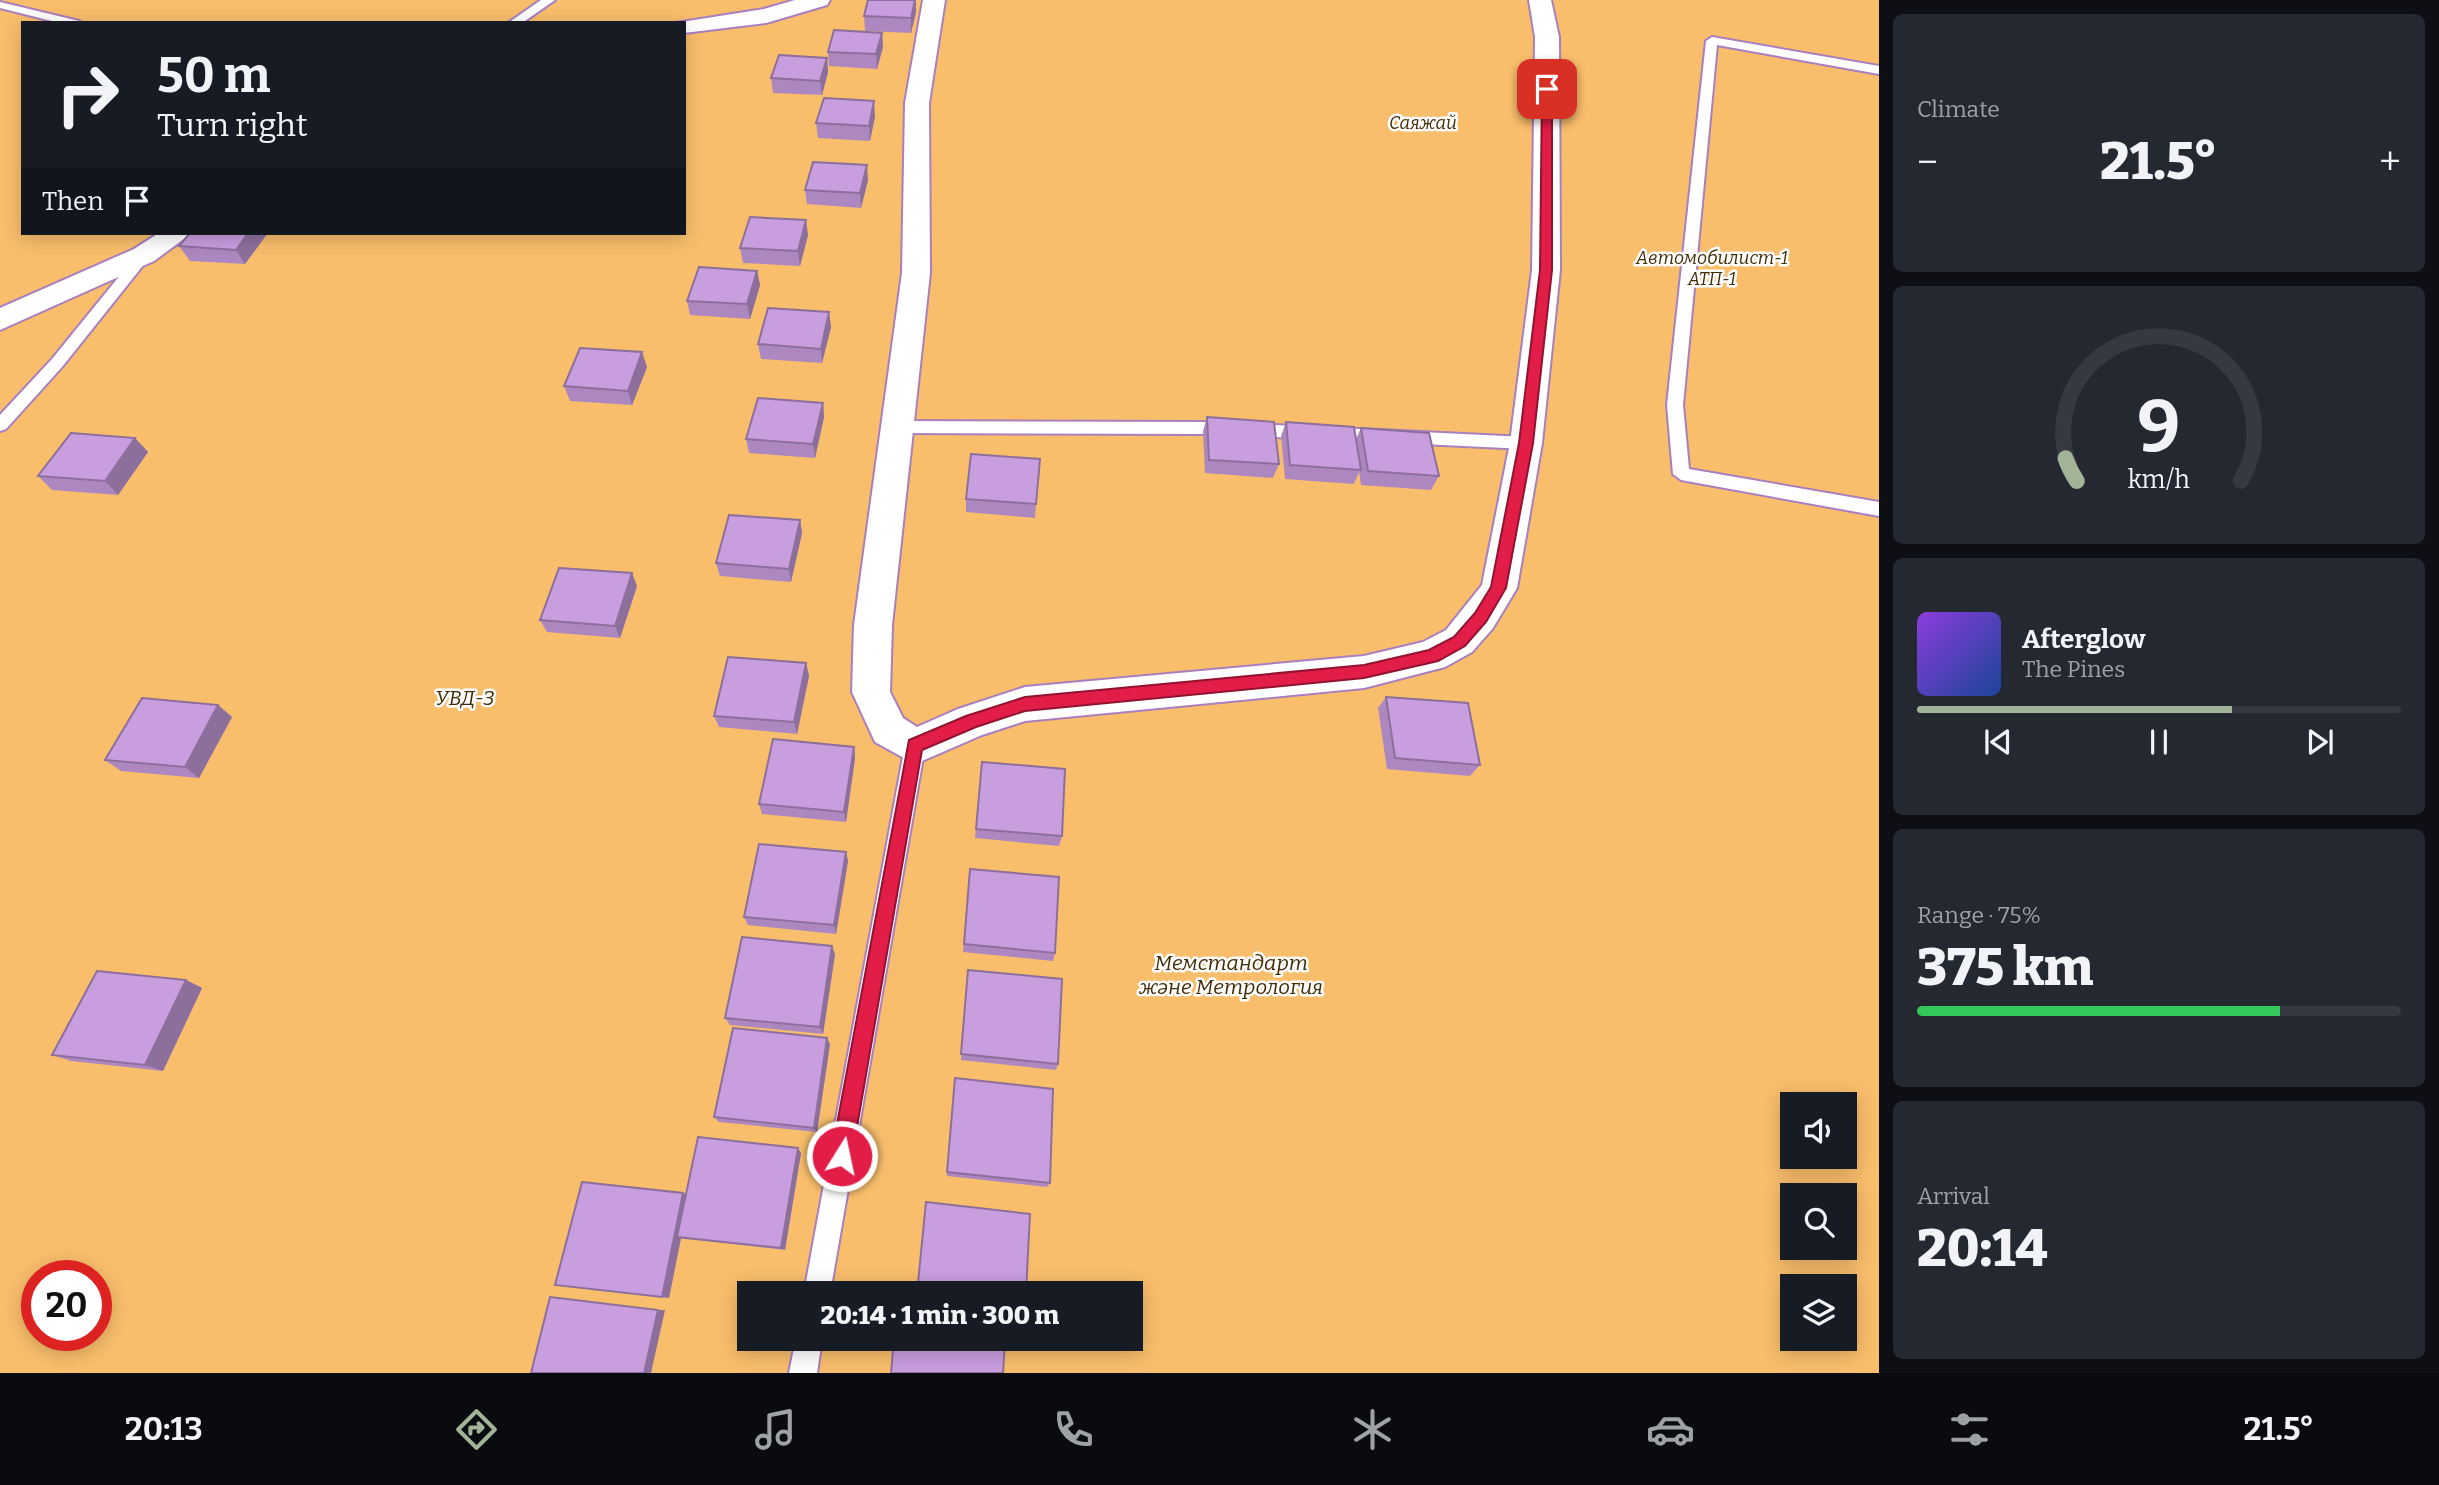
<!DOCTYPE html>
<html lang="en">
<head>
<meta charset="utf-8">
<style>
  :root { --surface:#171b24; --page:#242831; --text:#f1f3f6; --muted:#9ea1a6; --line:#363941; --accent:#a1b497 }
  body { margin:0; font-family:Bitter,serif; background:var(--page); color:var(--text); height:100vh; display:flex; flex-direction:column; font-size:26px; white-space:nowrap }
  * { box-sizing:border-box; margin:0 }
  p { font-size:23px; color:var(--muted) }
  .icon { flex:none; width:38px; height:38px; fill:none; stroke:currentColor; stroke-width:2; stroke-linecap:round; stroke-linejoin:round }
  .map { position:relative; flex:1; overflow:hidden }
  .drawer { display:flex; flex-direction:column; gap:14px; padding:14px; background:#0d0f14; width:560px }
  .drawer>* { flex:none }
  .hud { position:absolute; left:21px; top:21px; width:665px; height:214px; border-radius:0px; box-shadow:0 4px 18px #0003; background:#171b24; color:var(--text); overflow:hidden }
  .buttons { position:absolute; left:1780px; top:1092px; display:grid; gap:14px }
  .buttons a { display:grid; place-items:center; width:77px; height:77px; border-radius:0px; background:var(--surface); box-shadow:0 4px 18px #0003; font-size:35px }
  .speed { position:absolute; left:21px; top:1260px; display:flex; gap:14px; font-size:35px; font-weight:700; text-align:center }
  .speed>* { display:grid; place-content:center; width:91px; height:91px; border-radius:50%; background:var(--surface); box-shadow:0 4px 18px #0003; line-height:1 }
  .speed .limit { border:10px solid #d22; background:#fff; color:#111 }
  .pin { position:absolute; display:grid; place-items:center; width:60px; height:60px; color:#fff; margin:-30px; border-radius:14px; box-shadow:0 4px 10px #0006 }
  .me { position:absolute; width:77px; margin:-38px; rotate:10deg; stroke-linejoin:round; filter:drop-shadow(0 0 5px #0008) }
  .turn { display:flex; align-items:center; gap:24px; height:147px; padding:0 21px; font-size:32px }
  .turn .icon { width:91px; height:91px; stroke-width:2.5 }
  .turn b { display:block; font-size:49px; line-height:60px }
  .then { display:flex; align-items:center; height:66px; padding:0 21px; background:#0003; gap:14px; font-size:26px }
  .big { font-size:52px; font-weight:800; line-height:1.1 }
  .drawer .widget { flex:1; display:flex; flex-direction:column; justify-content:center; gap:10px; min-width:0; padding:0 24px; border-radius:10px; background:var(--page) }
  .drawer .dial { align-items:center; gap:0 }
  .dial svg { height:182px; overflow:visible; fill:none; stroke:var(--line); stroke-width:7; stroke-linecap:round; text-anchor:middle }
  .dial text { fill:var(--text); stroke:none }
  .song { display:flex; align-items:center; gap:21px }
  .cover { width:84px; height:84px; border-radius:10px; background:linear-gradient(135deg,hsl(270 70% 55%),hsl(220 70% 35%)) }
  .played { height:7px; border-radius:4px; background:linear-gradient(90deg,var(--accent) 65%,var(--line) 65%) }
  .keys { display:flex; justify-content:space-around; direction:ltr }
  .heat { display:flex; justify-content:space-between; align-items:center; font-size:38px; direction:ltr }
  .charge { height:10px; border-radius:5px; background:linear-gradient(90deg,#34c759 75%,var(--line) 0) }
  .trip { position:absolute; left:737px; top:1281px; width:406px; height:70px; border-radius:0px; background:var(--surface); box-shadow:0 4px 18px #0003; font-weight:800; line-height:70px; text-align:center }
  .tabs { display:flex; height:112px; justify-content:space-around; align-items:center; background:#090b0e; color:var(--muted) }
  .tabs .icon { width:49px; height:49px }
  .tabs .current { color:var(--accent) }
  .tabs b { font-size:32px; color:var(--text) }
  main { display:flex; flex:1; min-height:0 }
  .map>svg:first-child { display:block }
  .green { fill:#f9be6c; fill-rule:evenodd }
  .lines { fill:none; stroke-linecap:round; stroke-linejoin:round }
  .service-casing { stroke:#a97fbe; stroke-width:4 }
  .minor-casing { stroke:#a97fbe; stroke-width:4 }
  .service { fill:#fff; fill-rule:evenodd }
  .minor { fill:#fff; fill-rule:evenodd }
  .wall { fill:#ad88c0 }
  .shaded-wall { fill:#8d6f9c }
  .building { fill:#c99edf; stroke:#8d6f9c; stroke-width:2 }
  .route { fill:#e11d48; stroke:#92132f; stroke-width:2 }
  .labels { text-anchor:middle; stroke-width:5; stroke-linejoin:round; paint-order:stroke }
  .far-park-label { font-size:18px; font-style:italic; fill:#442c04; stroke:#fff }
  .park-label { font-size:21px; font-style:italic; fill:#442c04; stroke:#fff }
</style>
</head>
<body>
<main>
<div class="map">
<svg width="1879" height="1373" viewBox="0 0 1879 1373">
  <rect width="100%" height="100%" fill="#f2e0fb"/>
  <path class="green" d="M0,0h1879v1373h-1879zM23,23h661v210h-661zM1792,1104h52v53h-52zM1792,1195h52v53h-52zM37,1276h59v59h-59zM1792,1286h52v53h-52zM749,1293h381v46h-381z"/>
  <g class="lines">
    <defs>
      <g id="service">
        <path d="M541,0h14l-33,23h-14z"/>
        <path d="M0,2l79,19 2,2h-21l-60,-15z"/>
        <path d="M1712,37l167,29v8l-162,-29 -34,360 6,64 190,33v14l-198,-36 -8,-6 -6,-69 39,-364z"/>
        <path d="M144,251l7,4 -2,3 -87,109 -56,62 -6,2v-16l52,-56 87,-107z"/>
        <path d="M898,421l313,1 315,15 8,6 -8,6 -315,-15 -313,-1 -8,-6z"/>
        <path d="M915,737l7,3 3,6 -95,547h-26l101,-547 3,-6z"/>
        <path d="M796,1339h26l-5,34h-28z"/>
      </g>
      <g id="minor">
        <path d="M795,0h35l-3,5 -61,18 -82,10v-10h-9l89,-14z"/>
        <path d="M923,0h22l-16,103 1,170 -38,352 -2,67 13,26 14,9 41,-18 67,-22 339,-31 59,-14 23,-12 36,-45 28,-142 22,-173 3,-233 -6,-37h22l8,37 1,233 -18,173 -25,145 -24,40 -21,24 -27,15 -81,21 -339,33 -43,14 -67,29 -40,-22 -23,-50 2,-67 48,-352 3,-170z"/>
        <path d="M159,233h33l-38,28 -154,69v-22l134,-59z"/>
      </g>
    </defs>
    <use href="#service" class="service-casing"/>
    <use href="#minor" class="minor-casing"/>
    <use href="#service" class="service"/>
    <use href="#minor" class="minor"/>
  </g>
  <g class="wall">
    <path d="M916,0v12l-5,21 -46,-2 -1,-15z"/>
    <path d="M882,33l1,14 -6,22 -48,-3 -1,-14z"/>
    <path d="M827,58l1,14 -6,23 -49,-2 -2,-15z"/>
    <path d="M875,116l-5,25 -52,-3 -2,-15z"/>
    <path d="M868,180l-7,28 -54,-4 -2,-14z"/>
    <path d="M267,234l-22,30 -55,-3 -11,-15z"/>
    <path d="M808,235l-8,31 -57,-3 -3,-15z"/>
    <path d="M757,271l3,14 -10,34 -60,-4 -3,-14z"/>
    <path d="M829,312l2,15 -9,36 -61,-4 -3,-15z"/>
    <path d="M647,367l-15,38 -62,-4 -6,-15z"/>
    <path d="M823,403l1,14 -9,41 -66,-5 -3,-14z"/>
    <path d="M1207,417l72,47 -6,14 -68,-5 -2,-42z"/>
    <path d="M1286,422l70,17 5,-11 78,48 -8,14 -70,-5 -2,-13 -5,12 -69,-5 -4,-43z"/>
    <path d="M135,438l13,14 -30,43 -66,-5 -14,-14z"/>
    <path d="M966,499l70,5 -1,14 -69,-6z"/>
    <path d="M800,520l2,13 -11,49 -71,-6 -4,-13z"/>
    <path d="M637,586l-17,52 -73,-6 -7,-12z"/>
    <path d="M806,663l3,13 -12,58 -78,-7 -5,-11z"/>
    <path d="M1386,697l94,68 -10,11 -83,-7 -9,-61z"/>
    <path d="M218,705l14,12 -33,61 -78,-7 -16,-11z"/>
    <path d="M854,747l1,11 -9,64 -84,-8 -3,-10z"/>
    <path d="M982,762l80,74 -3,10 -84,-8z"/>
    <path d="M846,852l2,9 -12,73 -88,-9 -4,-8z"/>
    <path d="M970,869l85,84 -2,8 -90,-9z"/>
    <path d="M835,954l-12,80 -93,-9 -5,-7z"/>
    <path d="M968,970l90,94 -2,6 -95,-10z"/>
    <path d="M186,980l16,8 -39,83 -92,-10 -19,-6z"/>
    <path d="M830,1044l-13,88 -98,-10 -5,-5z"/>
    <path d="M955,1078l95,105 -3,4 -100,-11z"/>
    <path d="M801,1153l-16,97 -104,-12 -12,60 -114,-13 128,-92 3,2z"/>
  </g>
  <g class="shaded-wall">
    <path d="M916,0v12l-5,21v-15z"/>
    <path d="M882,33l1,14 -6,22 -1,-15z"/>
    <path d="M827,58l1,14 -6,23 -2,-14z"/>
    <path d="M874,101l1,15 -5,25 -1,-15z"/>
    <path d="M867,165l1,15 -7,28 -1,-15z"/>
    <path d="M806,220l2,15 -8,31 -2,-15z"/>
    <path d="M248,233l19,1 -22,30 -9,-14z"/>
    <path d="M757,271l3,14 -10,34 -3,-15z"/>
    <path d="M829,312l2,15 -9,36 -1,-14z"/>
    <path d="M642,352l5,15 -15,38 -4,-14z"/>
    <path d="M823,403l1,14 -9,41 -2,-14z"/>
    <path d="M135,438l13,14 -30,43 -13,-14z"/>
    <path d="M800,520l2,13 -11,49 -2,-13z"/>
    <path d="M632,573l5,13 -17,52 -5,-12z"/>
    <path d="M806,663l3,13 -12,58 -3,-12z"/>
    <path d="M218,705l14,12 -33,61 -14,-11z"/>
    <path d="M854,747l1,11 -9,64 -2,-10z"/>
    <path d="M846,852l2,9 -12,73 -2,-9z"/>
    <path d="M832,946l3,8 -12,80 -3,-7z"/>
    <path d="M186,980l16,8 -39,83 -18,-6z"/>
    <path d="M827,1038l3,6 -13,88 -3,-4z"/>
    <path d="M798,1148l3,5 -16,97 -4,-2z"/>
    <path d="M683,1193l6,3 -12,41 4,1 -12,60 -7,-1z"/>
    <path d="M658,1310h7l-14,63h-7z"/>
  </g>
  <g class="building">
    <path d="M868,0h47l-4,18 -47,-2z"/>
    <path d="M834,30l48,3 -6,21 -48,-2z"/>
    <path d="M779,55l48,3 -7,23 -49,-3z"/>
    <path d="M824,98l50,3 -5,25 -53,-3z"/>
    <path d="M813,162l54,3 -7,28 -55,-3z"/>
    <path d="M750,217l56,3 -8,31 -58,-3z"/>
    <path d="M190,233h58l-12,17 -57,-4z"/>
    <path d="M699,267l58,4 -10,33 -60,-3z"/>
    <path d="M768,308l61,4 -8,37 -63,-5z"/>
    <path d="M580,348l62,4 -14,39 -64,-5z"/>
    <path d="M758,398l65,5 -10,41 -67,-5z"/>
    <path d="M1207,417l67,5 5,42 -70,-4z"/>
    <path d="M1286,422l68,5 7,43 -71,-5z"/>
    <path d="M1361,428l68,5 10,43 -71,-5z"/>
    <path d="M71,433l64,5 -30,43 -67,-5z"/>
    <path d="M971,454l69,5 -4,45 -70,-5z"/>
    <path d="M729,515l71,5 -11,49 -73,-6z"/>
    <path d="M559,568l73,5 -17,53 -75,-6z"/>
    <path d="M728,657l78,6 -12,59 -80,-6z"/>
    <path d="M1386,697l82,6 12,62 -85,-7z"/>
    <path d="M142,698l76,7 -33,62 -80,-7z"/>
    <path d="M773,739l81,8 -10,65 -85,-8z"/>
    <path d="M982,762l83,7 -3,67 -86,-7z"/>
    <path d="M759,844l87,8 -12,73 -90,-8z"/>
    <path d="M970,869l89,8 -4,76 -91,-9z"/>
    <path d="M742,937l90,9 -12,81 -95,-9z"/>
    <path d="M968,970l94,9 -4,85 -97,-10z"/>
    <path d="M97,971l89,9 -41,85 -93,-10z"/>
    <path d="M733,1028l94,10 -13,90 -100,-11z"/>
    <path d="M955,1078l98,11 -3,94 -103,-11z"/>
    <path d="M698,1137l100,11 -17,100 -104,-11z"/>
    <path d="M582,1182l101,11 -21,104 -107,-12z"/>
    <path d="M926,1202l104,12 -4,79h-109z"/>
    <path d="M550,1297l108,13 -14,63h-113z"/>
    <path d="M894,1339h94l17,2 -2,32h-112z"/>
  </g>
  <path class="route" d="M1547,86l5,3v181l-19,173 -27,145 -20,34 -21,24 -27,15 -74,17 -339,33 -49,16 -54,23 -70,406 -3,8 -7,3 -8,-3 -3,-8 78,-416 57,-24 59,-19 339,-32 65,-15 25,-13 21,-24 16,-26 28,-144 21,-173 2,-181z"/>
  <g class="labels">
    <g class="far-park-label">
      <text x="1423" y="129">Саяжай</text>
      <text x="1712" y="264">Автомобилист-1<tspan x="1712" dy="21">АТП-1</tspan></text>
    </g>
    <g class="park-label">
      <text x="465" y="705">УВД-3</text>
      <text x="1231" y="970">Мемстандарт<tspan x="1231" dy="24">және Метрология</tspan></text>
    </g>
  </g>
</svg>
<div class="buttons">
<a><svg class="icon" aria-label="sound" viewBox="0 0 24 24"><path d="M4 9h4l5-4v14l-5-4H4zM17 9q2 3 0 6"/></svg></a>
<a><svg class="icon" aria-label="search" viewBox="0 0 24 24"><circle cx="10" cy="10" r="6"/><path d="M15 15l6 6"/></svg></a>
<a><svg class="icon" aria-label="layers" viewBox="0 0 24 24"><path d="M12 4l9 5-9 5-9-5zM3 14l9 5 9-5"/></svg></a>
</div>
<div class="speed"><div class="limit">20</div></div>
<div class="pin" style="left:1547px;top:89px;background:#d93025"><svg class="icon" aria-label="arrive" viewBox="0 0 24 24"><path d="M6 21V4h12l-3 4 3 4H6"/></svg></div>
<svg class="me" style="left:842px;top:1156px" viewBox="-20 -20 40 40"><circle r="17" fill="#e11d48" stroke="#fff" stroke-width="3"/><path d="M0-11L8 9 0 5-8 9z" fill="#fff"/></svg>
<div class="trip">20:14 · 1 min · 300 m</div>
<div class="hud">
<div class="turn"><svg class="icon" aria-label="right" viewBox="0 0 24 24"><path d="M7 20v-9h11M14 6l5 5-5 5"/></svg><div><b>50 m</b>Turn right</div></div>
<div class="then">Then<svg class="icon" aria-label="arrive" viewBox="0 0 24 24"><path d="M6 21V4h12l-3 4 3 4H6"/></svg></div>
</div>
</div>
<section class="drawer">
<div class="widget"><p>Climate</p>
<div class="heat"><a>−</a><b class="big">21.5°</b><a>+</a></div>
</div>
<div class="widget dial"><svg viewBox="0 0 100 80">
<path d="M14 69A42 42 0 1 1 86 69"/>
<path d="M14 69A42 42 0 0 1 9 59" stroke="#a1b497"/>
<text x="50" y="56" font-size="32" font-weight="700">9</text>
<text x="50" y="72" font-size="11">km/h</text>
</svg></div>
<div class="widget">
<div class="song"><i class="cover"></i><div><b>Afterglow</b><p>The Pines</p></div></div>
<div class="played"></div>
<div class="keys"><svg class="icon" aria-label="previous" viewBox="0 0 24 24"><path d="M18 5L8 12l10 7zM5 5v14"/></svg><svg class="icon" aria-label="pause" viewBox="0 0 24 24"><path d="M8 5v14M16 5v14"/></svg><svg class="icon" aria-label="next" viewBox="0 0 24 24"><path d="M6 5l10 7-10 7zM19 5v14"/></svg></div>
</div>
<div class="widget"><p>Range · 75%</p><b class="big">375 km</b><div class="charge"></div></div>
<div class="widget"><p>Arrival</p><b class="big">20:14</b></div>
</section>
</main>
<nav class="tabs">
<b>20:13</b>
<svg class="icon current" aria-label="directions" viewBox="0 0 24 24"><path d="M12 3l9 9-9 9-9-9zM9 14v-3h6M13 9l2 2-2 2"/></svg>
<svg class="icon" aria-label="music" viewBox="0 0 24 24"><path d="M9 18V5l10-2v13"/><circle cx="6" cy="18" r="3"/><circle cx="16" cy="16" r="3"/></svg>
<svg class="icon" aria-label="phone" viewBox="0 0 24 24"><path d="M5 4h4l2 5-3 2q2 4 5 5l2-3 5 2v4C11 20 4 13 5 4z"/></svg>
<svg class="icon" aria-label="climate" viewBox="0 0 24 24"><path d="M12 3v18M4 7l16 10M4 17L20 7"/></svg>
<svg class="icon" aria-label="car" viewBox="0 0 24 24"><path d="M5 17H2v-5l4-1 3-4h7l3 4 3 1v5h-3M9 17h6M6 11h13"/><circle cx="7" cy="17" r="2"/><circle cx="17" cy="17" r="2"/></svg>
<svg class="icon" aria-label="filters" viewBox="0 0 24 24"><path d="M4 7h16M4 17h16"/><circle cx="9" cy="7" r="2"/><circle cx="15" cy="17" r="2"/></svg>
<b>21.5°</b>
</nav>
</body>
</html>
